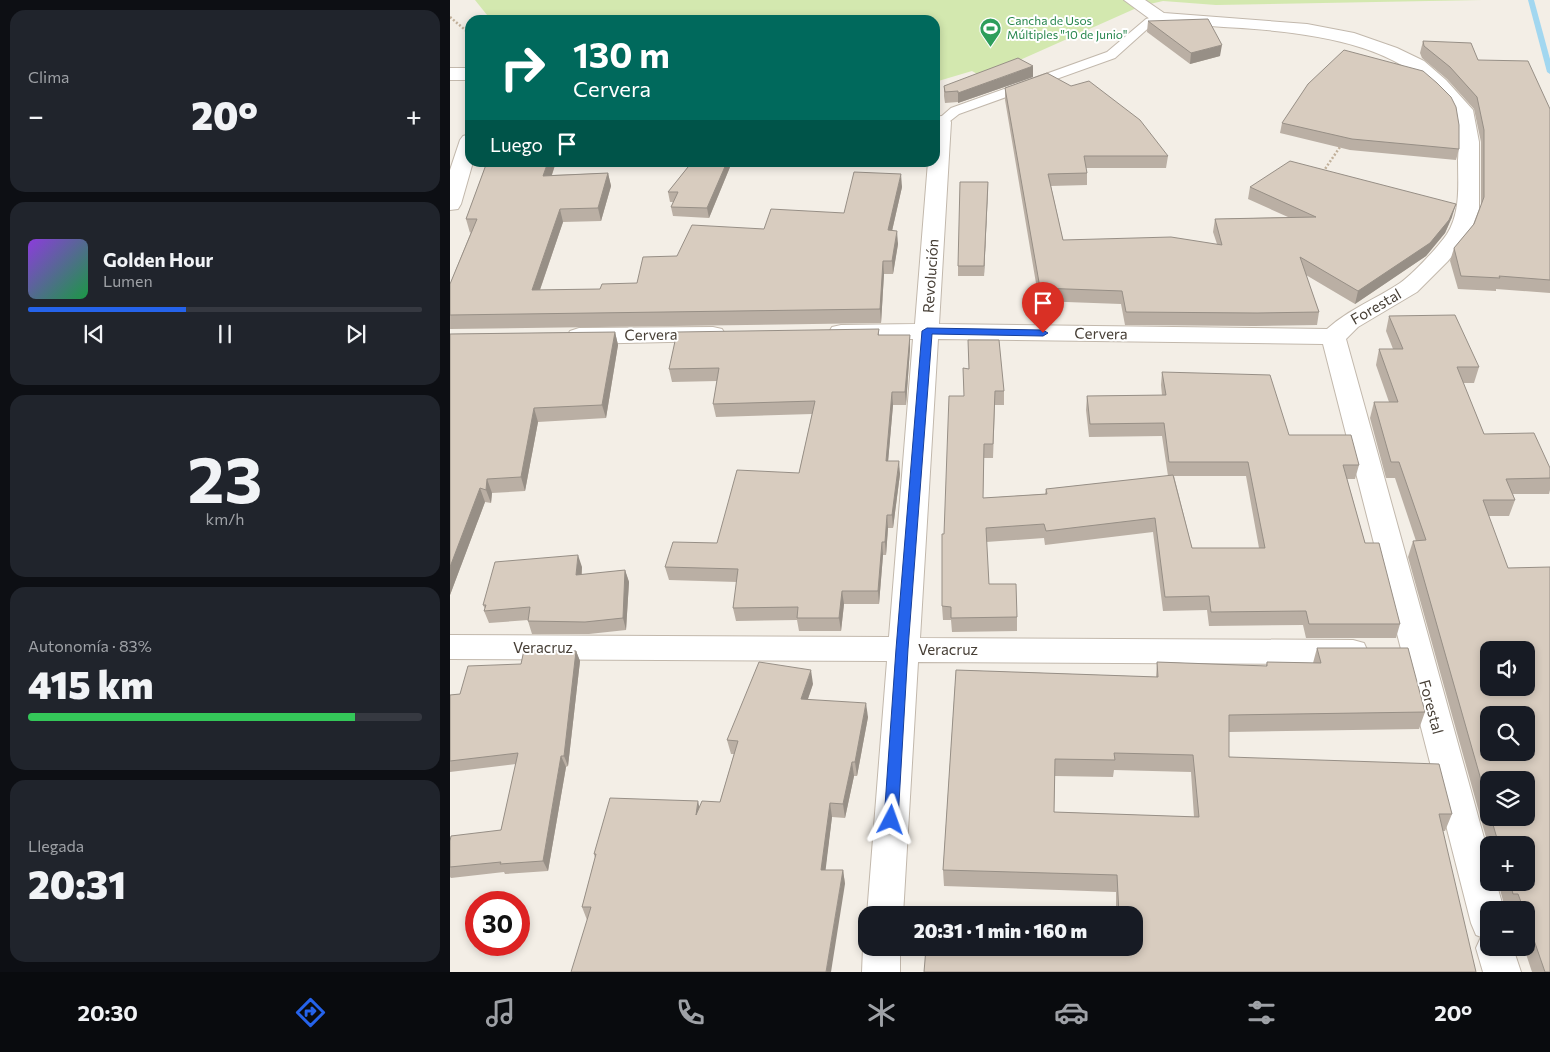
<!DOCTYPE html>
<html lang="es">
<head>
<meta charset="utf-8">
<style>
  :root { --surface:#171b24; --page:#20242c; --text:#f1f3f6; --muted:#9ea1a6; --line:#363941; --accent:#2563eb }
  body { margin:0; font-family:Commissioner,sans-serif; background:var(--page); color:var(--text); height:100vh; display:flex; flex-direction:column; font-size:19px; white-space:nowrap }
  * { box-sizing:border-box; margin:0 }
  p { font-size:16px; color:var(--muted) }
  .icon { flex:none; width:28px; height:28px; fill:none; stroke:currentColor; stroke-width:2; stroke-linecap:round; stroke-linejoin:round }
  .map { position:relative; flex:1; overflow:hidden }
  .sheet { display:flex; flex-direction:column; gap:10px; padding:10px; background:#0d0f14; width:450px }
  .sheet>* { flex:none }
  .top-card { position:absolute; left:15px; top:15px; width:475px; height:152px; border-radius:15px; box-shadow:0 2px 8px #0003; background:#00695c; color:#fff; overflow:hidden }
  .controls { position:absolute; left:1030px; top:641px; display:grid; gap:10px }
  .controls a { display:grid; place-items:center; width:55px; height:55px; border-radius:10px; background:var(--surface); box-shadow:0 2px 8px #0003; font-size:25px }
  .speed { position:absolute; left:15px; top:891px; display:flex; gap:10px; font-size:25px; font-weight:700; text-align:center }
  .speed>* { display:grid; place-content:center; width:65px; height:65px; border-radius:50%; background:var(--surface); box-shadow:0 2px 8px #0003; line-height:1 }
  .speed .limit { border:8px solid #d22; background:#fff; color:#111 }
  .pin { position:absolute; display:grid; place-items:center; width:42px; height:42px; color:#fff; margin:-51px -21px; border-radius:50% 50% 50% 0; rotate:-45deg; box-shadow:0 0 5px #0007 }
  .pin .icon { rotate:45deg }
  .me { position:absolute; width:55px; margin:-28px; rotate:4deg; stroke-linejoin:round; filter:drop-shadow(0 0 4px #0008) }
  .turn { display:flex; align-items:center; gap:18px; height:105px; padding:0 25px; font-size:22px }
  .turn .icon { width:65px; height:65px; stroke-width:2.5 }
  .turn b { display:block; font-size:35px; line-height:42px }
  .then { display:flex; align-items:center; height:48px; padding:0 25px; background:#0003; gap:10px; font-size:19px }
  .big { font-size:38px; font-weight:800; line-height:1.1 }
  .sheet .widget { flex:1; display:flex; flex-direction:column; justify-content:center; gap:8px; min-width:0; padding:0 18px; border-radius:15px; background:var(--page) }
  .sheet .dial { align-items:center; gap:0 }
  .dial b { font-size:65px; line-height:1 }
  .song { display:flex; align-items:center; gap:15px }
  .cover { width:60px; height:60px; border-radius:8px; background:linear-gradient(135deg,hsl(270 70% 55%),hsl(140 70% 35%)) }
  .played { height:5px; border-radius:2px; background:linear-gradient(90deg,var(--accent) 40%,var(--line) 40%) }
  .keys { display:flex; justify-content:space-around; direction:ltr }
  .heat { display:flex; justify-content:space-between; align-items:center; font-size:28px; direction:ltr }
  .charge { height:8px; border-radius:4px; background:linear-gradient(90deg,#34c759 83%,var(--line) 0) }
  .trip { position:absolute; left:408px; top:906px; width:285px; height:50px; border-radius:15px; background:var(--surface); box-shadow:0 2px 8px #0003; font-weight:800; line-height:50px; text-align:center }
  .tab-bar { display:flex; height:80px; justify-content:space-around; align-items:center; background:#090b0e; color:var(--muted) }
  .tab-bar .icon { width:35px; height:35px }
  .tab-bar .active { color:var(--accent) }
  .tab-bar b { font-size:22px; color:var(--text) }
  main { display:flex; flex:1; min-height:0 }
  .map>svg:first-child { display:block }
  .green { fill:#d3e8af }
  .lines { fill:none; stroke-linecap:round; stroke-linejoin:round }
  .stream { fill:#a2d7f0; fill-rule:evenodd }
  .lane-casing { stroke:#c2b8ac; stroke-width:2 }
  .street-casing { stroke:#c2b8ac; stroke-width:2 }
  .path { stroke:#c1b09a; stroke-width:2.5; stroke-dasharray:2 2; stroke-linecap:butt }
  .lane { fill:#fff; fill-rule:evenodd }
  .street { fill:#fff; fill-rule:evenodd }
  .wall { fill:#baafa4; fill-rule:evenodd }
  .shaded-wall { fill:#978f86 }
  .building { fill:#d8ccbf; stroke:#978f86; fill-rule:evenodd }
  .route { fill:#2563eb; stroke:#184099 }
  .labels { text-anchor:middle; stroke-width:4; stroke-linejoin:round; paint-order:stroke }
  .far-leisure-label { font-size:12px; fill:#27864d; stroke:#fff; text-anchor:start }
  .street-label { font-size:15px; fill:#463e35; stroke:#fff }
</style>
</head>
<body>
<main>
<section class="sheet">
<div class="widget"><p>Clima</p>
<div class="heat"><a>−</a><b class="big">20°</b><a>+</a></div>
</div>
<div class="widget">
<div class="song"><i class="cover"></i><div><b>Golden Hour</b><p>Lumen</p></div></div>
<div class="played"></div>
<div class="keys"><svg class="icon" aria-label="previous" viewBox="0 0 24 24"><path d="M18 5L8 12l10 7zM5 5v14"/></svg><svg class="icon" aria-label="pause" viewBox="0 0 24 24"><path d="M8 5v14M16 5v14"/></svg><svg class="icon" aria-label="next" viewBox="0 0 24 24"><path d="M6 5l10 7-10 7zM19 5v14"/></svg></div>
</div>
<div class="widget dial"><b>23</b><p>km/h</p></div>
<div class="widget"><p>Autonomía · 83%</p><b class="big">415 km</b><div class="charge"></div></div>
<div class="widget"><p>Llegada</p><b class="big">20:31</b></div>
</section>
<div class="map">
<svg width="1100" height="972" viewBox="0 0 1100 972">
  <rect width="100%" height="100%" fill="#f3eee6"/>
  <path class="green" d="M25,0h1007l-266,5 -53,-4 -22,5 -159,71 -10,-6 -37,11v-62h-444z"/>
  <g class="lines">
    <path class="stream" d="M1078,0h6l16,59v15l-3,-2z"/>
    <defs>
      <path id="lane" d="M710,15l4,1 2,2 -12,5 -39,35 -156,56 -14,11 -4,1 -6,-4 16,-14 156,-56 39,-33z"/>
      <g id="street">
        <path d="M674,0h21l19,13 143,11 47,9 43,15 27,13 22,19 27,30 6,32v67l-10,26 -21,26 -31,31 -59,35 -12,12 143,517v26h7l8,28h-15v38h24l8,24h-38l-7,-24 5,-11 -5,-2 -5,-12 -148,-579 -385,-5 -18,299 433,2 11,3 4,9 -4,9 -11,3 -435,-2 -15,253h-36l20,-254 -437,-2v-24l439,2 24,-298h-72l-9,-2 -3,-5 3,-5 9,-2 74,-1 13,-162h7v-44l6,-2 7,2 3,4 -12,202 388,5c22,-20 49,-30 73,-46 13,-9 38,-36 47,-49 14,-22 11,-50 11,-74 1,-13 1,-36 -5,-48 -3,-7 -12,-14 -17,-20 -61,-67 -192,-62 -276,-69l-6,-1z"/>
        <rect x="0" y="68" width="20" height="12"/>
        <path d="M20,134v28h3l-12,42 -3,5 -8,1v-40l10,-30 3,-4z"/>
        <path d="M263,327l9,2 3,5 -3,5 -9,2 -134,3 -9,-3 -3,-5 3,-5 9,-3z"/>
        <path d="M416,942v6h34v24h-38l1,-24z"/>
      </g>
    </defs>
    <use href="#lane" class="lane-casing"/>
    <use href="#street" class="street-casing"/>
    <g class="path">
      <path d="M0,17l20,17"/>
      <path d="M873,172l19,-28"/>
    </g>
    <use href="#lane" class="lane"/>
    <use href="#street" class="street"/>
  </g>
  <g class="wall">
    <path d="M698,21l72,35 -30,8 -43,-32z"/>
    <path d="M973,41l55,19 72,49v184l-54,-4v2l-38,-2 -8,-28 4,-13 20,-24 7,-18v-64l-7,-33 -27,-30 -25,-21 -2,-5z"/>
    <path d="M583,77l-75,26v-1l-13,1 -1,-7v-10z"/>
    <path d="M555,88l163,68 -2,12h-80l1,5v12l-36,1 12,54 154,4 -4,-12 2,-13 73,-2 -40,-18 2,-12 202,30 -7,16 -19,23 -71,48 -49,-29 13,37 -2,13 -63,1 -129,-1 -4,-21 -82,-3 -34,-201z"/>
    <path d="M832,123l177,26 -3,11 -106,-10 -70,-17z"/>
    <path d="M37,162h69l-4,13 56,-2 3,13 -10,35 -38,1 -23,68 60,-1 37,-6 40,-27 87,-27 80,-16 58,-26 -10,44 6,13 -5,30h-9l-3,49 -431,6v-45l21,-52 -1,1 -4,-14z"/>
    <path d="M242,162h38v5l-21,51 -36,-2 -2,-9 2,-5h-3l-2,-10z"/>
    <path d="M538,182l-4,94h-26v-10z"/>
    <path d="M939,316l90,51 -5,16h-11l21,51 66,34v22l-1,4h-36l2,6 -6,16h-20l61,456h-18l-8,-24h2v-38h-15l-1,-2h-5l-7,-26h28v-37h-37v3l-81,-291 5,-16h3l-21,-63h-9l-16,-60 4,-16h15l-13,-37 3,-16h14l-7,-18zM1039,780l37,38h-37z"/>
    <path d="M429,329v6h31v13l-4,57h-13l-5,56 12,13 -7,54h-5l-2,27h-3l-4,49h-35l-3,27h-42l-2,-11 -61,1 -3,-13 4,-26 -68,-2 -4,-13 52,-24 82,-70 13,-59 -96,3 -3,-13 4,-23 -45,1 -3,-13z"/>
    <path d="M165,332l3,13 -12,73 -68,4 -13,69 -33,2 -1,10 -6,-1 -35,93v-261z"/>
    <path d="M519,369l35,22v14h-9l-2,53h-9l-1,40 62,-4 1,-5 122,-13 -6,-40 -73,1 -3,-27 1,-14 75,-1 -1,-10 1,-13 127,63 70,30 -4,14h-8l18,64 35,81 -4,14h-90l-3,-13 -94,1 -2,-16 -44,1 -10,-79 -108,13 -1,-7 -58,4 3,42 28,33v14l-65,1 -1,-12h-8l-1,-14 2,-72 20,-138zM724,476h72l13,72h-67z"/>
    <path d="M132,567v8l43,-5 4,12 -3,48 -37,4h-57l-4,-13v-1l-39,3 -5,-12 1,-2 -2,-4z"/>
    <path d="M867,648l108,64 -6,17 -190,3v25l223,57 -7,17h-2l-309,117v-33h-18v-23l-172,-6 -1,-16 13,-200 200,7 1,-15 109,4 1,-4 46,1zM664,770l77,2 3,45 -140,-5 1,-36 58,1z"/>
    <path d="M126,651l4,10 -12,105 -2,1 -18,104 -43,3 -1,-2 -53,6 -1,-1v-36l51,-11 15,-66 -66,8v-77l10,-1 61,-30z"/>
    <path d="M363,684l-5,15 60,18 -11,59h-3l-9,42 -13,-1 -7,53h18l2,14 -258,36 -5,-13 13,-49 -1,-4 105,-46 21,-6 14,-48h-3l-4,-14z"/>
  </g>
  <g class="shaded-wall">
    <path d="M772,45l-2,11 -30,8 1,-11z"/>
    <path d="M583,66v11l-75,26v-10z"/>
    <path d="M98,162h8l-9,27 -4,-13z"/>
    <path d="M277,162h3v5l-21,51 -2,-10z"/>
    <path d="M158,173l3,13 -10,35 -3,-13z"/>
    <path d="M451,174l1,13 -13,57 -1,-14z"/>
    <path d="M538,182v9l-4,85v-10z"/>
    <path d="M1006,204l-4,13 -7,16 -19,23 -71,48 3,-13z"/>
    <path d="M110,209l3,13 -28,82 -3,-14z"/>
    <path d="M447,231l1,13 -5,30 -1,-13z"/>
    <path d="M433,261l1,13 -3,49 -1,-14z"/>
    <path d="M165,332l3,13 -12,73 -4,-13z"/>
    <path d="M460,335v13l-4,57 -1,-13z"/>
    <path d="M442,392l1,13 -6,69 -1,-13z"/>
    <path d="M84,408l4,14 -13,69 -4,-14z"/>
    <path d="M449,461l1,13 -7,54 -1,-13z"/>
    <path d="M37,479l5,14 -1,10 -5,-13z"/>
    <path d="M30,488l5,14 -35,93v-28z"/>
    <path d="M437,515l1,13 -2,27 -1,-13z"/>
    <path d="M432,542l1,13 -4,49 -1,-13z"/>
    <path d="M128,555l4,12 -2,20 -4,-12z"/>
    <path d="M175,570l4,12 -3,48 -3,-12z"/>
    <path d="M392,591l2,13 -3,27 -2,-13z"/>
    <path d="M126,651l4,10 -12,105 -4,-10z"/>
    <path d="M361,670l2,14 -10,29 -2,-14z"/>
    <path d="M416,703l2,14 -11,59 -2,-14z"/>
    <path d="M111,756l5,11 -18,104 -5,-10z"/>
    <path d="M402,762l2,14 -9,42 -2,-14z"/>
    <path d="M248,801l3,14h-5z"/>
    <path d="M380,803l2,14 -8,66 -3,-13z"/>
    <path d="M393,870l2,14 -14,88h-5z"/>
  </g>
  <g class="building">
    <path d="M758,19l14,26 -31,8 -43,-32z"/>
    <path d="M973,41l48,2 7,17 50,1 22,48v171l-51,-4 1,2 -39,-2 -7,-28 20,-24 10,-27v-67l-7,-33 -27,-30 -26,-21z"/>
    <path d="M894,50l79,21 14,12 14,14 5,10 3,18v24l-107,-10 -70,-16 26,-39z"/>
    <path d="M568,58l15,8 -75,27v-2l-13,1 -1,-6z"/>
    <path d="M597,73l24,13 18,-5 51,39 28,36h-84l3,17 -39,1 15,66 108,-3 51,8 -7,-26 101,-2 -66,-30 40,-26 166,43 -7,16 -19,23 -72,48 -58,-34 19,55 -62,1 -131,-1 -4,-21 -82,-3 -35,-200z"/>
    <path d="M37,162h61l-5,14 65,-3 -10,35 -38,1 -28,81 68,-1 2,-5 35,-1 6,-26 34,-1 15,-31 72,4 7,-20 73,4 10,-41 47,2 -13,56 9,1 -5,30h-9l-3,48 -430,6v-31l27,-65h-11z"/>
    <path d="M242,162h35l-20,46 -36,-1 7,-15h-10z"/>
    <path d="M510,182h28l-4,84h-26z"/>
    <path d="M1005,315l24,52h-22l27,67 50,-1 16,35v10l-44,1 9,21h-32l25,68 42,-1v405h-5l-19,-55v-7h-2l-6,-16h-5l-3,-12h16v-37h-27l-8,-27h35v-38h-37v28l-76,-267 13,-1 -27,-78h-8l-17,-60h24l-19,-53h24l-14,-33zM1039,650h37v38h-37zM1039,715h37v37h-37z"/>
    <path d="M429,329l-1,6h32l-5,57h-13l-6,69h13l-7,54h-5l-2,27h-3l-4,49h-36l-3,27h-42l1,-11 -65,1 5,-39 -73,-2 8,-25 44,1 20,-73 62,3 16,-72 -102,3 6,-36 -50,1 8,-37z"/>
    <path d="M165,332l-13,73 -68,3 -13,69 -34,2 -1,11 -6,-2 -30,79v-233z"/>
    <path d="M518,340h31l5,51h-9l-2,53h-9l-1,54 64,-4 -1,-5 127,-14 19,73h73l-17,-86h-79l-5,-39 -74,1 -3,-28 79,-1 -4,-23 108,3 19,60h62l8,30h-16l22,78h14l21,81h-91l-3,-13 -95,1 -2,-16 -44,1 -10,-79 -109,13 -2,-7 -58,4 3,56h27l1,33 -66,1v-11l-9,-1v-72h2l5,-138h15l-1,-28 6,1z"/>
    <path d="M128,555l-2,20 49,-5 -2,48 -38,4 -57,-1 2,-14 -46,4 2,-6h-3l12,-43z"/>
    <path d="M867,648h91l17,64 -196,3v42l210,7 13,50h-13l37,158h-552l2,-24h208v-33h-15l-2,-40 -174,-5 13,-200 202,7 -1,-15 110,4v-4l54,1zM664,753l79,2 6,62 -145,-5 1,-53 60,1z"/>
    <path d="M74,650l52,1 -12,105h-3l-18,105 -43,3 1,-2 -51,5v-26l1,-5 50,-6 17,-77 -68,8v-66l10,-1 8,-28 53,-2z"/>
    <path d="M309,662l52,8 -10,29 65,4 -11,59h-3l-9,42 -13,-1 -9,67h22l-17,102h-255l20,-65h-9l14,-53h-2l16,-56 88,3 -2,14 6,-14 18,1 18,-61 -11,-1z"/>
  </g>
  <path class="route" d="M477,328l116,2 5,3 -5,3 -111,-2 -24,315 -10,171 -2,5 -5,1 -5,-1 -2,-5 12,-171 26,-318z"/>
  <defs>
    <symbol id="stadium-pin" viewBox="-11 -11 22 30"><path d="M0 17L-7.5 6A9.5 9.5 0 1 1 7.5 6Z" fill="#2e9e5b" stroke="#fff"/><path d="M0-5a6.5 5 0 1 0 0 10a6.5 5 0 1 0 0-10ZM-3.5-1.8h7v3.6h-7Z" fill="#fff"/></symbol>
  </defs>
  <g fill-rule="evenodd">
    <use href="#stadium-pin" x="528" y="16" width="25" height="34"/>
  </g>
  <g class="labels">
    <g class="far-leisure-label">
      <text x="557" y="25">Cancha de Usos<tspan x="557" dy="14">Múltiples "10 de Junio"</tspan></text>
    </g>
    <g class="street-label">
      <text transform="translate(481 276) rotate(-86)" y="5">Revolución</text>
      <text transform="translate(926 307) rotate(-30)" y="5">Forestal</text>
      <text transform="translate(651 334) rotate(1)" y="5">Cervera</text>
      <text transform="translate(201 335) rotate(-1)" y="5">Cervera</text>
      <text x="93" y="653">Veracruz</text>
      <text x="498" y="655">Veracruz</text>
      <text transform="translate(981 707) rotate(75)" y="5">Forestal</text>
    </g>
  </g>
</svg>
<div class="controls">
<a><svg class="icon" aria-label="sound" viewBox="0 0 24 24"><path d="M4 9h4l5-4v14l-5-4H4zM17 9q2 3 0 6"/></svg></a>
<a><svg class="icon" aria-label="search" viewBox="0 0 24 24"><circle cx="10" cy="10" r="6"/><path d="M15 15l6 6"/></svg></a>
<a><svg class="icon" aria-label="layers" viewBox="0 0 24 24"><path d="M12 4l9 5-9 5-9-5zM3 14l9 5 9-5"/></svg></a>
<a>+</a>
<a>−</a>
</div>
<div class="speed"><div class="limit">30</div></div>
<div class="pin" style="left:593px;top:333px;background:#d93025"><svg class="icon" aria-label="arrive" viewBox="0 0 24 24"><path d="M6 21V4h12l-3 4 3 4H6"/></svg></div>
<svg class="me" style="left:441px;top:820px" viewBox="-20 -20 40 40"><path d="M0-17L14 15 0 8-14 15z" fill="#2563eb" stroke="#fff" stroke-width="4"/></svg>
<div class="trip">20:31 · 1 min · 160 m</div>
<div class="top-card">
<div class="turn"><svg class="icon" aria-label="right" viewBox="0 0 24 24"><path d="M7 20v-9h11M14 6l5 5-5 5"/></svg><div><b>130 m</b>Cervera</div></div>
<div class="then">Luego<svg class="icon" aria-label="arrive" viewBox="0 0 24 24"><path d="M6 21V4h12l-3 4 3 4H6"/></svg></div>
</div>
</div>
</main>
<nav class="tab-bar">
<b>20:30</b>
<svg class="icon active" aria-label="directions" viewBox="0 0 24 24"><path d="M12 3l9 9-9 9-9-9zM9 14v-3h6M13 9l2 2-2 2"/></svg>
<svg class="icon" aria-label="music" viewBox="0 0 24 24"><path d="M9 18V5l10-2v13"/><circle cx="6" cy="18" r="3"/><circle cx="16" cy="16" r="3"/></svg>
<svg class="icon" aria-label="phone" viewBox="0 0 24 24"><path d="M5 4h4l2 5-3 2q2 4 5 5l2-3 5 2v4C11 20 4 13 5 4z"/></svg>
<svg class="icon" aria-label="climate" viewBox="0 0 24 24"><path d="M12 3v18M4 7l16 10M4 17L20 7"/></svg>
<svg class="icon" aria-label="car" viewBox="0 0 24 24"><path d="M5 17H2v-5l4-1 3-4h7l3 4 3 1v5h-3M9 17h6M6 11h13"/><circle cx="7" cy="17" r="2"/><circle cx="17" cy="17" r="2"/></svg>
<svg class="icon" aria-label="filters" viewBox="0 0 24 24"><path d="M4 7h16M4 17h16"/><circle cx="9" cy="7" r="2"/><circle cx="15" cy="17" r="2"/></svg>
<b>20°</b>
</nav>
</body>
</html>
